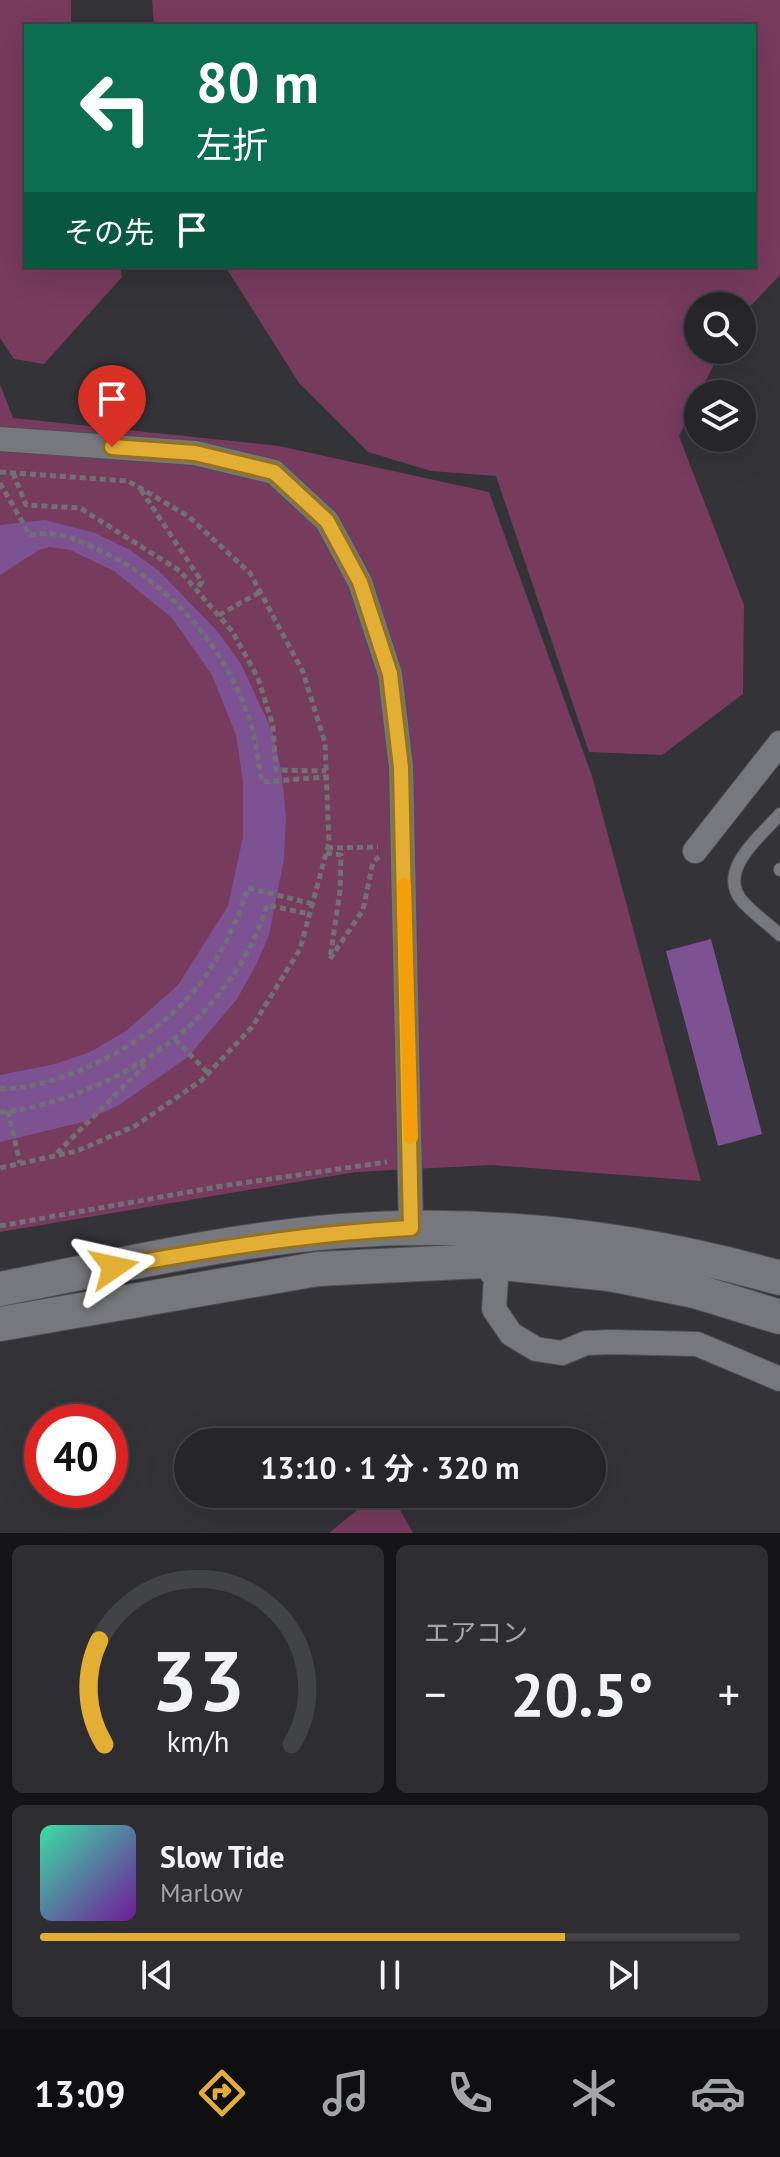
<!DOCTYPE html>
<html lang="ja">
<head>
<meta charset="utf-8">
<style>
  :root { --surface:#26262a; --page:#2e2e32; --text:#f1f3f6; --muted:#a4a5a8; --line:#424347; --accent:#e2af34 }
  body { margin:0; font-family:"PT Sans","Noto Sans JP",sans-serif; background:var(--page); color:var(--text); height:100vh; display:flex; flex-direction:column; font-size:30px; white-space:nowrap }
  * { box-sizing:border-box; margin:0 }
  p { font-size:26px; color:var(--muted) }
  .icon { flex:none; width:44px; height:44px; fill:none; stroke:currentColor; stroke-width:2; stroke-linecap:round; stroke-linejoin:round }
  .map { position:relative; height:1533px; overflow:hidden }
  .details { display:flex; flex-direction:column; gap:12px; padding:12px; background:#151517; flex:1 }
  .details>* { flex:none }
  .guide { position:absolute; left:24px; top:24px; width:732px; height:244px; border-radius:0px; box-shadow:0 8px 32px #0002,0 0 0 2px var(--line); background:#0b6e4f; color:#fff; overflow:hidden }
  .tools { position:absolute; left:684px; top:292px; display:grid; gap:16px }
  .tools a { display:grid; place-items:center; width:72px; height:72px; border-radius:50%; background:var(--surface); box-shadow:0 8px 32px #0002,0 0 0 2px var(--line); font-size:40px }
  .speed { position:absolute; left:24px; top:1404px; display:flex; gap:16px; font-size:40px; font-weight:700; text-align:center }
  .speed>* { display:grid; place-content:center; width:104px; height:104px; border-radius:50%; background:var(--surface); box-shadow:0 8px 32px #0002,0 0 0 2px var(--line); line-height:1 }
  .speed .limit { border:12px solid #d22; background:#fff; color:#111 }
  .pin { position:absolute; display:grid; place-items:center; width:68px; height:68px; color:#fff; margin:-82px -34px; border-radius:50% 50% 50% 0; rotate:-45deg; box-shadow:0 0 8px #0007 }
  .pin .icon { rotate:45deg }
  .me { position:absolute; width:88px; margin:-44px; rotate:79deg; stroke-linejoin:round; filter:drop-shadow(0 0 6px #0008) }
  .turn { display:flex; align-items:center; gap:28px; height:168px; padding:0 40px; font-size:36px }
  .turn .icon { width:104px; height:104px; stroke-width:2.5 }
  .turn b { display:block; font-size:56px; line-height:68px }
  .then { display:flex; align-items:center; height:76px; padding:0 40px; background:#0003; gap:16px; font-size:30px }
  .big { font-size:60px; font-weight:700; line-height:1.1 }
  .details .widget { flex:1; display:flex; flex-direction:column; justify-content:center; gap:12px; min-width:0; padding:0 28px; border-radius:12px; background:var(--page) }
  .details .dial { align-items:center; gap:0 }
  .dial svg { height:208px; overflow:visible; fill:none; stroke:var(--line); stroke-width:7; stroke-linecap:round; text-anchor:middle }
  .dial text { fill:var(--text); stroke:none }
  .song { display:flex; align-items:center; gap:24px }
  .cover { width:96px; height:96px; border-radius:12px; background:linear-gradient(135deg,hsl(160 70% 55%),hsl(280 70% 35%)) }
  .played { height:8px; border-radius:4px; background:linear-gradient(90deg,var(--accent) 75%,var(--line) 75%) }
  .keys { display:flex; justify-content:space-around; direction:ltr }
  .heat { display:flex; justify-content:space-between; align-items:center; font-size:44px; direction:ltr }
  .details .tiles { flex:1; display:grid; gap:12px; grid-template-columns:1fr 1fr }
  .widget:last-child { grid-column:span 2 }
  .trip { position:absolute; left:174px; top:1428px; width:432px; height:80px; border-radius:40px; background:var(--surface); box-shadow:0 8px 32px #0002,0 0 0 2px var(--line); font-weight:700; line-height:80px; text-align:center }
  .tabs { display:flex; height:128px; justify-content:space-around; align-items:center; background:#0f0f11; color:var(--muted) }
  .tabs .icon { width:56px; height:56px }
  .tabs .active { color:var(--accent) }
  .tabs b { font-size:36px; color:var(--text) }
  .map>svg:first-child { display:block }
  .green { fill:#773b5d }
  .building { fill:#7d5293 }
  .lines { fill:none; stroke-linecap:round; stroke-linejoin:round }
  .lane-casing { stroke:#4f4f53; stroke-width:14 }
  .street-casing { stroke:#4f4f53; stroke-width:26 }
  .secondary-casing { stroke:#4f4f53; stroke-width:36 }
  .path { stroke:#707075; stroke-width:5; stroke-dasharray:6 4; stroke-linecap:butt }
  .lane { stroke:#77787d; stroke-width:12 }
  .street { stroke:#77787d; stroke-width:24 }
  .secondary { stroke:#77787d; stroke-width:34 }
  .route-casing { stroke:#937222; stroke-width:20 }
  .route { stroke:#e2af34; stroke-width:14 }
  .slow { stroke:#f59e0b; stroke-width:14 }
</style>
</head>
<body>
<div class="map">
<svg width="780" height="1533" viewBox="0 0 780 1533">
  <rect width="100%" height="100%" fill="#333338"/>
  <g class="green">
    <path d="M0,0h71v26h-45v240h94l2,11 -78,87 -30,-5 -14,-21z"/>
    <path d="M152,0h628v275l-38,40v-9h-44v44h23l-42,86 65,169 -1,89 -81,61 -73,-3 -93,-276 -65,-5 -63,-19 -69,-69 -74,-117h529v-240h-600z"/>
    <path d="M0,384l13,34 266,28 210,46 103,284 109,405 -209,-16 -136,7 -356,60z"/>
    <path d="M377,1494h14l22,39h-84z"/>
  </g>
  <g class="building">
    <path d="M45,520l50,13 35,17 29,21 59,61 23,32 31,67 9,38 5,48 -2,42 -15,76 -13,30 -19,34 -49,58 -69,48 -36,17 -83,20v-67l55,-11 35,-12 36,-21 52,-46 50,-79 15,-69v-55l-7,-47 -24,-60 -40,-57 -58,-47 -44,-21 -21,-3 -10,3 -39,25v-50z"/>
    <path d="M711,939l51,195 -44,12 -52,-195z"/>
  </g>
  <g class="lines">
    <defs>
      <g id="lane">
        <path d="M780,814c-19,22 -65,57 -37,88 11,12 25,22 37,33"/>
        <path d="M780,869v1"/>
      </g>
      <g id="street">
        <path d="M0,439l195,14 79,19 53,49 33,61 30,92 11,93 10,461"/>
        <path d="M695,851l85,-108"/>
        <path d="M482,1261l14,17 -2,31 17,25 25,15 26,4 24,-10 26,-1 85,2 83,35"/>
      </g>
      <g id="secondary">
        <path d="M0,1289c112,-22 227,-49 341,-58 148,-11 297,7 439,47"/>
        <path d="M0,1324l317,-55 165,-8 128,13 85,17 85,26"/>
      </g>
    </defs>
    <use href="#lane" class="lane-casing"/>
    <use href="#street" class="street-casing"/>
    <use href="#secondary" class="secondary-casing"/>
    <g class="path">
      <path d="M0,472l128,9 60,35 62,57 53,99 22,71 4,100 -29,106 -48,78 -50,53 -67,46 -58,25 -77,17"/>
      <path d="M13,473l13,32 54,3 100,63 52,60 26,47 15,48 3,44 50,1"/>
      <path d="M0,483l30,52c29,-5 49,5 75,18 67,32 122,97 145,168 6,20 8,41 12,61l64,-5"/>
      <path d="M141,490l61,92 -6,7"/>
      <path d="M219,615l41,-23"/>
      <path d="M327,848l51,-1"/>
      <path d="M326,853l15,2 -1,36 -10,68 33,-49 10,-48 7,-6"/>
      <path d="M175,1039l33,34"/>
      <path d="M0,1089c65,0 158,-51 198,-103 22,-29 39,-63 50,-98l65,16"/>
      <path d="M8,1111l12,52"/>
      <path d="M0,1112c25,-1 49,-9 72,-17 89,-31 167,-98 195,-190l43,9"/>
      <path d="M57,1153l86,-86 -1,-4"/>
      <path d="M0,1226l222,-40 165,-24"/>
    </g>
    <use href="#lane" class="lane"/>
    <use href="#street" class="street"/>
    <use href="#secondary" class="secondary"/>
  </g>
  <g class="lines">
    <defs>
      <path id="route" d="M112,447l83,6 79,19 53,49 33,61 30,92 11,93 10,461c-100,5 -198,21 -297,39"/>
    </defs>
    <use href="#route" class="route-casing"/>
    <use href="#route" class="route"/>
    <path class="slow" d="M404,885l7,252"/>
  </g>
</svg>
<div class="tools">
<a><svg class="icon" aria-label="search" viewBox="0 0 24 24"><circle cx="10" cy="10" r="6"/><path d="M15 15l6 6"/></svg></a>
<a><svg class="icon" aria-label="layers" viewBox="0 0 24 24"><path d="M12 4l9 5-9 5-9-5zM3 14l9 5 9-5"/></svg></a>
</div>
<div class="speed"><div class="limit">40</div></div>
<div class="pin" style="left:112px;top:447px;background:#d93025"><svg class="icon" aria-label="arrive" viewBox="0 0 24 24"><path d="M6 21V4h12l-3 4 3 4H6"/></svg></div>
<svg class="me" style="left:114px;top:1267px" viewBox="-20 -20 40 40"><path d="M0-17L14 15 0 8-14 15z" fill="#e2af34" stroke="#fff" stroke-width="4"/></svg>
<div class="trip">13:10 · 1 分 · 320 m</div>
<div class="guide">
<div class="turn"><svg class="icon" aria-label="left" viewBox="0 0 24 24"><path d="M17 20v-9H6M10 6l-5 5 5 5"/></svg><div><b>80 m</b>左折</div></div>
<div class="then">その先<svg class="icon" aria-label="arrive" viewBox="0 0 24 24"><path d="M6 21V4h12l-3 4 3 4H6"/></svg></div>
</div>
</div>
<section class="details">
<div class="tiles">
<div class="widget dial"><svg viewBox="0 0 100 80">
<path d="M14 69A42 42 0 1 1 86 69"/>
<path d="M14 69A42 42 0 0 1 12 29" stroke="#e2af34"/>
<text x="50" y="56" font-size="32" font-weight="700">33</text>
<text x="50" y="72" font-size="11">km/h</text>
</svg></div>
<div class="widget"><p>エアコン</p>
<div class="heat"><a>−</a><b class="big">20.5°</b><a>+</a></div>
</div>
<div class="widget">
<div class="song"><i class="cover"></i><div><b>Slow Tide</b><p>Marlow</p></div></div>
<div class="played"></div>
<div class="keys"><svg class="icon" aria-label="previous" viewBox="0 0 24 24"><path d="M18 5L8 12l10 7zM5 5v14"/></svg><svg class="icon" aria-label="pause" viewBox="0 0 24 24"><path d="M8 5v14M16 5v14"/></svg><svg class="icon" aria-label="next" viewBox="0 0 24 24"><path d="M6 5l10 7-10 7zM19 5v14"/></svg></div>
</div>
</div>
</section>
<nav class="tabs">
<b>13:09</b>
<svg class="icon active" aria-label="directions" viewBox="0 0 24 24"><path d="M12 3l9 9-9 9-9-9zM9 14v-3h6M13 9l2 2-2 2"/></svg>
<svg class="icon" aria-label="music" viewBox="0 0 24 24"><path d="M9 18V5l10-2v13"/><circle cx="6" cy="18" r="3"/><circle cx="16" cy="16" r="3"/></svg>
<svg class="icon" aria-label="phone" viewBox="0 0 24 24"><path d="M5 4h4l2 5-3 2q2 4 5 5l2-3 5 2v4C11 20 4 13 5 4z"/></svg>
<svg class="icon" aria-label="climate" viewBox="0 0 24 24"><path d="M12 3v18M4 7l16 10M4 17L20 7"/></svg>
<svg class="icon" aria-label="car" viewBox="0 0 24 24"><path d="M5 17H2v-5l4-1 3-4h7l3 4 3 1v5h-3M9 17h6M6 11h13"/><circle cx="7" cy="17" r="2"/><circle cx="17" cy="17" r="2"/></svg>
</nav>
</body>
</html>
